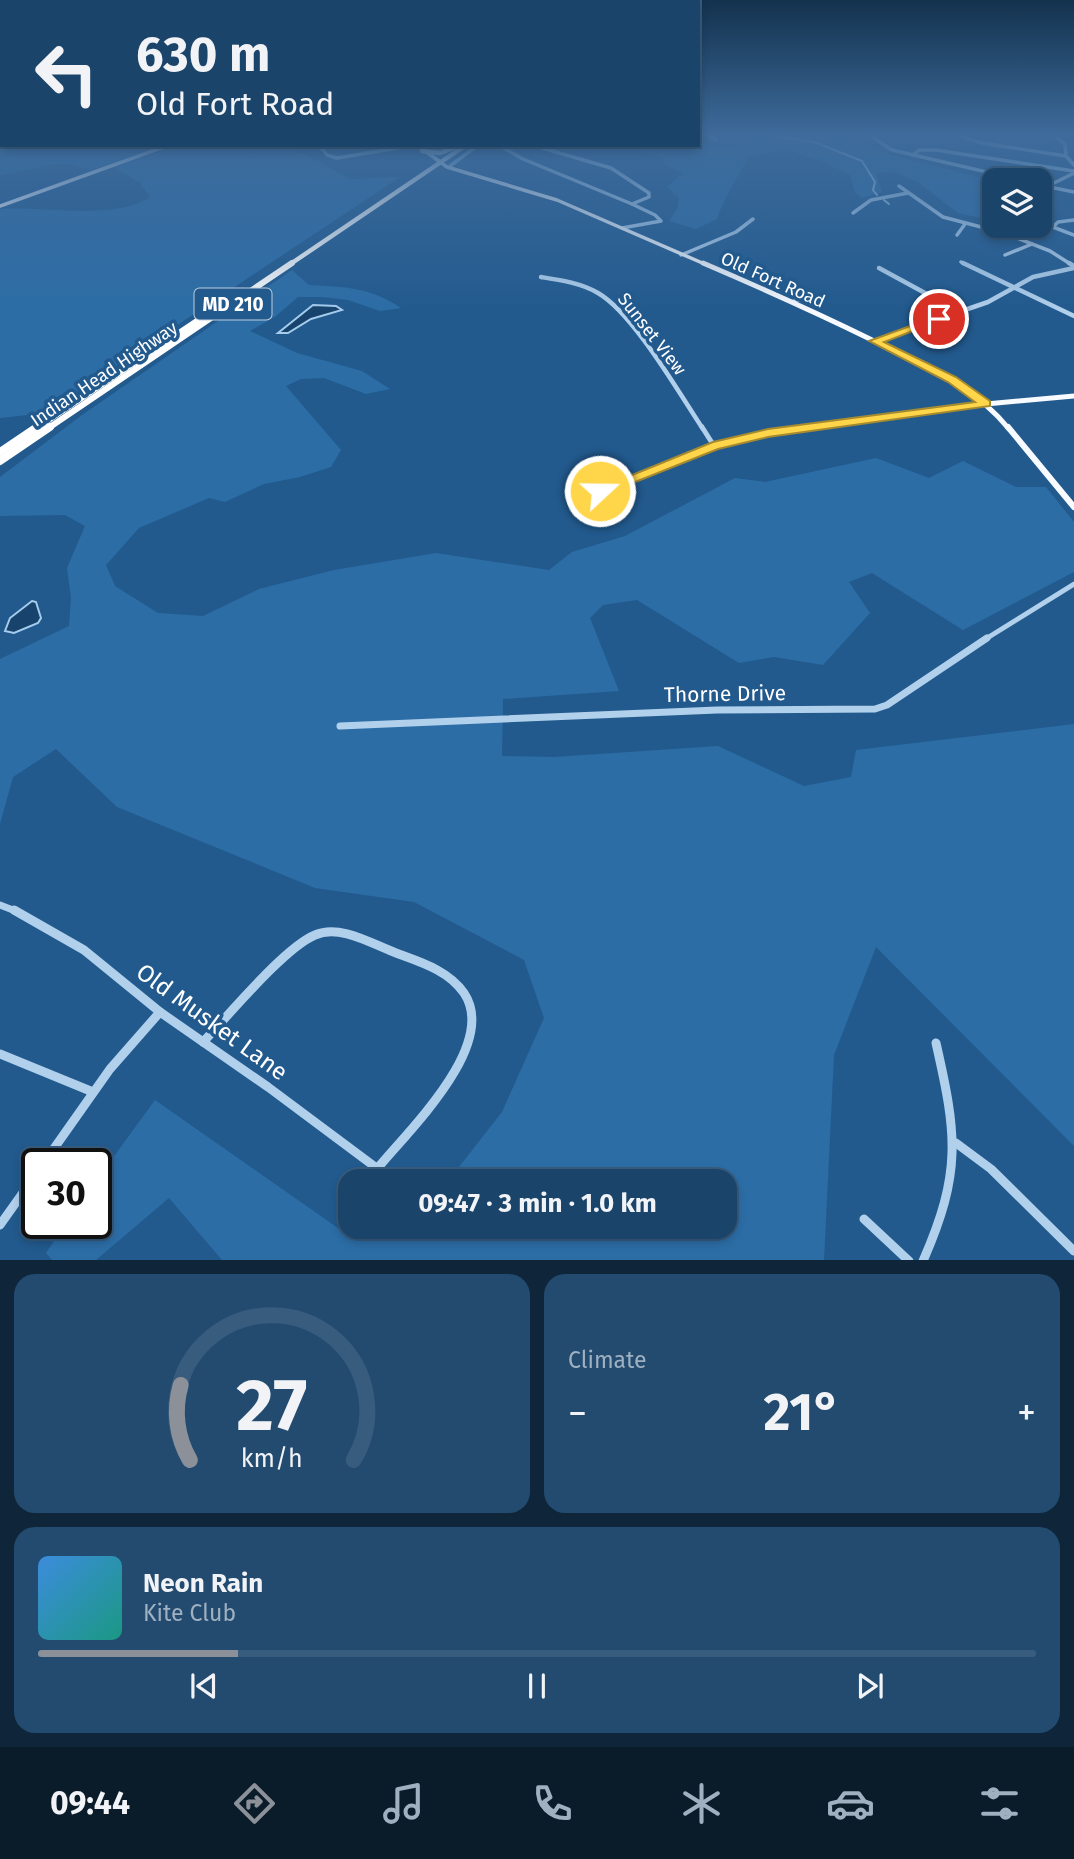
<!DOCTYPE html>
<html lang="en">
<head>
<meta charset="utf-8">
<style>
  :root { --surface:#1a446a; --page:#234b70; --text:#f1f3f6; --muted:#9fb0c1; --line:#385c7e; --accent:#8c9099 }
  body { margin:0; font-family:"Fira Sans",sans-serif; background:var(--page); color:var(--text); height:100vh; display:flex; flex-direction:column; font-size:26px; white-space:nowrap }
  * { box-sizing:border-box; margin:0 }
  p { font-size:23px; color:var(--muted) }
  .icon { flex:none; width:38px; height:38px; fill:none; stroke:currentColor; stroke-width:2; stroke-linecap:round; stroke-linejoin:round }
  .map { position:relative; height:1260px; overflow:hidden }
  .panel { display:flex; flex-direction:column; gap:14px; padding:14px; background:#0e253a; flex:1 }
  .panel>* { flex:none }
  .guide { position:absolute; left:0px; top:0px; width:700px; height:147px; box-shadow:0 4px 10px #0003,0 0 0 2px var(--line); background:#1a446a; color:var(--text); overflow:hidden }
  .controls { position:absolute; left:982px; top:168px; display:grid; gap:14px }
  .controls a { display:grid; place-items:center; width:70px; height:70px; border-radius:14px; background:var(--surface); box-shadow:0 4px 10px #0003,0 0 0 2px var(--line); font-size:35px }
  .speed { position:absolute; left:21px; top:1148px; display:flex; gap:14px; font-size:35px; font-weight:700; text-align:center }
  .speed>* { display:grid; place-content:center; width:91px; height:91px; border-radius:50%; background:var(--surface); box-shadow:0 4px 10px #0003,0 0 0 2px var(--line); line-height:1 }
  .speed .limit { border:4px solid #111; border-radius:10px; background:#fff; color:#111 }
  .pin { position:absolute; display:grid; place-items:center; width:60px; height:60px; color:#fff; margin:-30px; border:4px solid #fff; border-radius:50%; box-shadow:0 2px 7px #0007 }
  .me { position:absolute; width:77px; margin:-38px; rotate:69deg; stroke-linejoin:round; filter:drop-shadow(0 0 5px #0008) }
  .turn { display:flex; align-items:center; gap:24px; height:147px; padding:0 21px; font-size:32px }
  .turn .icon { width:91px; height:91px; stroke-width:2.5 }
  .turn b { display:block; font-size:49px; line-height:60px }
  .big { font-size:52px; font-weight:700; line-height:1.1 }
  .panel .widget { flex:1; display:flex; flex-direction:column; justify-content:center; gap:10px; min-width:0; padding:0 24px; border-radius:21px; background:var(--page) }
  .panel .dial { align-items:center; gap:0 }
  .dial svg { height:182px; overflow:visible; fill:none; stroke:var(--line); stroke-width:7; stroke-linecap:round; text-anchor:middle }
  .dial text { fill:var(--text); stroke:none }
  .song { display:flex; align-items:center; gap:21px }
  .cover { width:84px; height:84px; border-radius:10px; background:linear-gradient(135deg,hsl(210 70% 55%),hsl(170 70% 35%)) }
  .played { height:7px; border-radius:4px; background:linear-gradient(90deg,var(--accent) 20%,var(--line) 20%) }
  .keys { display:flex; justify-content:space-around; direction:ltr }
  .heat { display:flex; justify-content:space-between; align-items:center; font-size:38px; direction:ltr }
  .panel .tiles { flex:1; display:grid; gap:14px; grid-template-columns:1fr 1fr }
  .widget:last-child { grid-column:span 2 }
  .trip { position:absolute; left:338px; top:1169px; width:399px; height:70px; border-radius:21px; background:var(--surface); box-shadow:0 4px 10px #0003,0 0 0 2px var(--line); font-weight:700; line-height:70px; text-align:center }
  .tab-bar { display:flex; height:112px; justify-content:space-around; align-items:center; background:#0a1b2a; color:var(--muted) }
  .tab-bar .icon { width:49px; height:49px }
  .tab-bar .active { color:var(--accent) }
  .tab-bar b { font-size:32px; color:var(--text) }
  .map>svg:first-child { display:block }
  .green { fill:#2c6da6 }
  .water { fill:#18436d; stroke:#a5cced; stroke-width:2 }
  .lines { fill:none; stroke-linecap:round; stroke-linejoin:round }
  .stream { stroke:#a5cced; stroke-width:2 }
  .minor-far4 { stroke:#b1d0ec; stroke-width:3.5 }
  .minor-far3 { stroke:#b1d0ec; stroke-width:4.5 }
  .minor-far2 { stroke:#b1d0ec; stroke-width:5 }
  .minor-far1 { stroke:#b1d0ec; stroke-width:7 }
  .minor { stroke:#b1d0ec; stroke-width:9 }
  .major-far2 { stroke:#f7faff; stroke-width:3.5 }
  .major-far1 { stroke:#f7faff; stroke-width:5 }
  .major { stroke:#f7faff; stroke-width:6 }
  .highway-far2 { stroke:#fff; stroke-width:4.5 }
  .highway-far1 { stroke:#fff; stroke-width:6 }
  .highway { stroke:#fff; stroke-width:8 }
  .route { fill:#ffd54a; stroke:#a68a30; stroke-width:2 }
  .labels { text-anchor:middle; stroke-width:7; stroke-linejoin:round; paint-order:stroke }
  .far-street-label { font-size:18px; fill:#fff; stroke:#225a8e }
  .shield { fill:#225a8e; stroke:#bdcedd; stroke-width:2 }
  .shield-label { font-size:19px; font-weight:bold; fill:#fff }
  .street-label { font-size:21px; fill:#fff; stroke:#225a8e }
  .near-street-label { font-size:24px; fill:#fff; stroke:#225a8e }
</style>
</head>
<body>
<div class="map">
<svg width="1074" height="1261" viewBox="0 0 1074 1261">
  <rect width="100%" height="100%" fill="#225a8e"/>
  <g class="green">
    <path d="M0,136l2,9h159l-70,25 -21,-6h-15l-55,11z"/>
    <path d="M748,136h99l41,18 106,27v40l-36,-8 -39,-30 -26,-12 -17,2 6,19 -20,6 -7,-5 -5,-18 -27,-13 -39,-13 -36,8c-9,18 -26,45 -31,62l-21,10 -27,-8 9,-14 1,-9 -12,-11 16,-14 -19,-9 -1,-6 -37,-13h72v-2l34,5z"/>
    <path d="M178,145h111l61,34 50,-2 -355,236 -45,5v-209c44,-3 114,12 150,-12l-10,-14 -25,-15z"/>
    <path d="M292,270l17,15c37,2 60,2 92,23l-21,3 -32,-11 -26,-3h-24l-22,19 -26,15 47,22 65,18 28,18 -24,5 -42,-16 -23,1 -15,7 55,64 -10,17 -31,10 -36,7 -39,18 -16,-4 -70,30 -33,37 9,21 43,27 45,3 56,-27 75,-19 102,-17 113,17 23,-18 53,-16 110,-58 30,4 111,-24 53,20 34,-17 53,26h30l28,35v50l-111,58 -91,-57 -23,9 21,31 -47,52 -49,-8 -35,6 -102,-63 -34,5 -13,13 29,73 -116,8 -1,57 52,1 164,-11 86,40 47,-9 5,-27 218,-26v422l-198,-199 -42,108 -10,205h-602l-53,-62 -73,62h-44l-6,-7 20,-30h30v-42l59,-81 200,140 54,-13h315v-46h-276l54,-69 42,-94 -20,-58 -110,-58 -99,-14 -198,-81 -61,-58 -43,28 -13,47v-165l69,-33 2,-28 -4,-30 18,-42 -20,-11 -65,1v-39l82,-62z"/>
  </g>
  <g class="water">
    <path d="M313,305l23,1 6,4 -31,9 -23,14h-10z"/>
    <path d="M32,601l4,1 5,16 -3,5 -24,10 -9,-2 5,-13z"/>
  </g>
  <g class="lines">
    <g class="stream">
      <path d="M773,136l41,6 48,19 13,21 -2,8 4,5"/>
      <path d="M884,200l5,4"/>
    </g>
    <g class="minor-far4">
      <path d="M709,136l7,4"/>
      <path d="M871,136l21,14 129,30"/>
      <path d="M961,136l21,7 84,13"/>
      <path d="M1055,136l10,8 1,12 8,9"/>
      <path d="M319,145l8,10 10,3 79,-13"/>
      <path d="M498,145l25,14 109,45"/>
      <path d="M532,145l79,23 38,25v4l-17,7 23,11 6,6 -39,7"/>
      <path d="M913,155l6,-5h17l138,21"/>
      <path d="M450,166l28,-21"/>
      <path d="M1040,185l34,7"/>
      <path d="M899,186l44,31 61,16 46,18 22,14"/>
      <path d="M1048,186l26,-13"/>
      <path d="M853,213l18,-13 37,-7"/>
      <path d="M1074,220l-16,2 -5,5 21,8"/>
      <path d="M957,235l8,-11"/>
      <path d="M681,255l55,-23 17,-13"/>
      <path d="M1005,255l27,-11"/>
      <path d="M961,262l6,3"/>
    </g>
    <g class="minor-far3">
      <path d="M963,263l111,53"/>
      <path d="M1069,263l5,3"/>
      <path d="M879,268l81,44"/>
      <path d="M541,277c19,3 40,6 57,16 35,20 81,100 105,136"/>
      <path d="M793,302l9,-4"/>
      <path d="M875,341l113,-39 45,-25 41,-9"/>
      <path d="M798,429l188,-25"/>
    </g>
    <g class="minor-far2">
      <path d="M702,427l12,19"/>
      <path d="M600,491l114,-45 54,-13 44,-6"/>
      <path d="M984,640l90,-56"/>
    </g>
    <g class="minor-far1">
      <path d="M340,726l377,-16 158,-1 12,-4 100,-67"/>
      <path d="M0,905l18,7"/>
    </g>
    <g class="minor">
      <path d="M14,910l70,40 76,62 108,75 126,94"/>
      <path d="M203,1042c26,-27 81,-94 112,-107 25,-11 57,9 81,18 24,9 52,17 68,40 35,52 -56,138 -87,176"/>
      <path d="M0,1054l93,38"/>
      <path d="M956,1143l35,26 83,82"/>
      <path d="M43,1164l67,-95 50,-57"/>
      <path d="M864,1219l45,42"/>
      <path d="M0,1225l37,-52"/>
      <path d="M923,1261c39,-89 34,-126 13,-218"/>
    </g>
    <g class="major-far2">
      <path d="M417,145l30,22 110,33 150,65"/>
      <path d="M0,206l169,-61"/>
    </g>
    <g class="major-far1">
      <path d="M703,263c56,24 112,49 167,76 51,25 103,45 139,90"/>
      <path d="M986,404l88,-8"/>
    </g>
    <path class="major" d="M1008,427l66,80"/>
    <g class="highway-far2">
      <path d="M422,151l18,2 16,-6"/>
      <path d="M289,265l177,-120"/>
    </g>
    <g class="highway-far1">
      <path d="M35,429l207,-138"/>
      <path d="M47,429l245,-166"/>
    </g>
    <g class="highway">
      <path d="M0,452l37,-25"/>
      <path d="M0,461l50,-34"/>
    </g>
  </g>
  <linearGradient id="sky" x2="0" y2="1"><stop stop-color="#13324e"/><stop offset="0.43" stop-color="#3e6b9b"/><stop offset="1" stop-color="#3e6b9b" stop-opacity="0"/></linearGradient>
  <rect width="1074" height="313" fill="url(#sky)"/>
  <path class="route" d="M935,317l9,2 -60,23 72,35 34,24v5l-222,31 -50,12 -113,45 -5,1 -7,-4 120,-49 55,-13 207,-27 -27,-20 -79,-41z"/>
  <g class="labels">
    <g class="far-street-label">
      <text transform="translate(773 280) rotate(24)" y="6">Old Fort Road</text>
      <text transform="translate(652 334) rotate(52)" y="6">Sunset View</text>
      <text transform="translate(104 374) rotate(-34)" y="6">Indian Head Highway</text>
    </g>
    <rect class="shield" x="194.5" y="288.5" width="77" height="31" rx="5"/>
    <g class="shield-label">
      <text x="233" y="311">MD 210</text>
    </g>
    <g class="street-label">
      <text transform="translate(725 694) rotate(-1)" y="7">Thorne Drive</text>
    </g>
    <g class="near-street-label">
      <text transform="translate(212 1022) rotate(36)" y="8">Old Musket Lane</text>
    </g>
  </g>
</svg>
<div class="controls">
<a><svg class="icon" aria-label="layers" viewBox="0 0 24 24"><path d="M12 4l9 5-9 5-9-5zM3 14l9 5 9-5"/></svg></a>
</div>
<div class="speed"><div class="limit">30</div></div>
<div class="pin" style="left:939px;top:319px;background:#d93025"><svg class="icon" aria-label="arrive" viewBox="0 0 24 24"><path d="M6 21V4h12l-3 4 3 4H6"/></svg></div>
<svg class="me" style="left:600px;top:491px" viewBox="-20 -20 40 40"><circle r="17" fill="#ffd54a" stroke="#fff" stroke-width="3"/><path d="M0-11L8 9 0 5-8 9z" fill="#fff"/></svg>
<div class="trip">09:47 · 3 min · 1.0 km</div>
<div class="guide">
<div class="turn"><svg class="icon" aria-label="left" viewBox="0 0 24 24"><path d="M17 20v-9H6M10 6l-5 5 5 5"/></svg><div><b>630 m</b>Old Fort Road</div></div>
</div>
</div>
<section class="panel">
<div class="tiles">
<div class="widget dial"><svg viewBox="0 0 100 80">
<path d="M14 69A42 42 0 1 1 86 69"/>
<path d="M14 69A42 42 0 0 1 10 36" stroke="#8c9099"/>
<text x="50" y="56" font-size="32" font-weight="700">27</text>
<text x="50" y="72" font-size="11">km/h</text>
</svg></div>
<div class="widget"><p>Climate</p>
<div class="heat"><a>−</a><b class="big">21°</b><a>+</a></div>
</div>
<div class="widget">
<div class="song"><i class="cover"></i><div><b>Neon Rain</b><p>Kite Club</p></div></div>
<div class="played"></div>
<div class="keys"><svg class="icon" aria-label="previous" viewBox="0 0 24 24"><path d="M18 5L8 12l10 7zM5 5v14"/></svg><svg class="icon" aria-label="pause" viewBox="0 0 24 24"><path d="M8 5v14M16 5v14"/></svg><svg class="icon" aria-label="next" viewBox="0 0 24 24"><path d="M6 5l10 7-10 7zM19 5v14"/></svg></div>
</div>
</div>
</section>
<nav class="tab-bar">
<b>09:44</b>
<svg class="icon active" aria-label="directions" viewBox="0 0 24 24"><path d="M12 3l9 9-9 9-9-9zM9 14v-3h6M13 9l2 2-2 2"/></svg>
<svg class="icon" aria-label="music" viewBox="0 0 24 24"><path d="M9 18V5l10-2v13"/><circle cx="6" cy="18" r="3"/><circle cx="16" cy="16" r="3"/></svg>
<svg class="icon" aria-label="phone" viewBox="0 0 24 24"><path d="M5 4h4l2 5-3 2q2 4 5 5l2-3 5 2v4C11 20 4 13 5 4z"/></svg>
<svg class="icon" aria-label="climate" viewBox="0 0 24 24"><path d="M12 3v18M4 7l16 10M4 17L20 7"/></svg>
<svg class="icon" aria-label="car" viewBox="0 0 24 24"><path d="M5 17H2v-5l4-1 3-4h7l3 4 3 1v5h-3M9 17h6M6 11h13"/><circle cx="7" cy="17" r="2"/><circle cx="17" cy="17" r="2"/></svg>
<svg class="icon" aria-label="filters" viewBox="0 0 24 24"><path d="M4 7h16M4 17h16"/><circle cx="9" cy="7" r="2"/><circle cx="15" cy="17" r="2"/></svg>
</nav>
</body>
</html>
